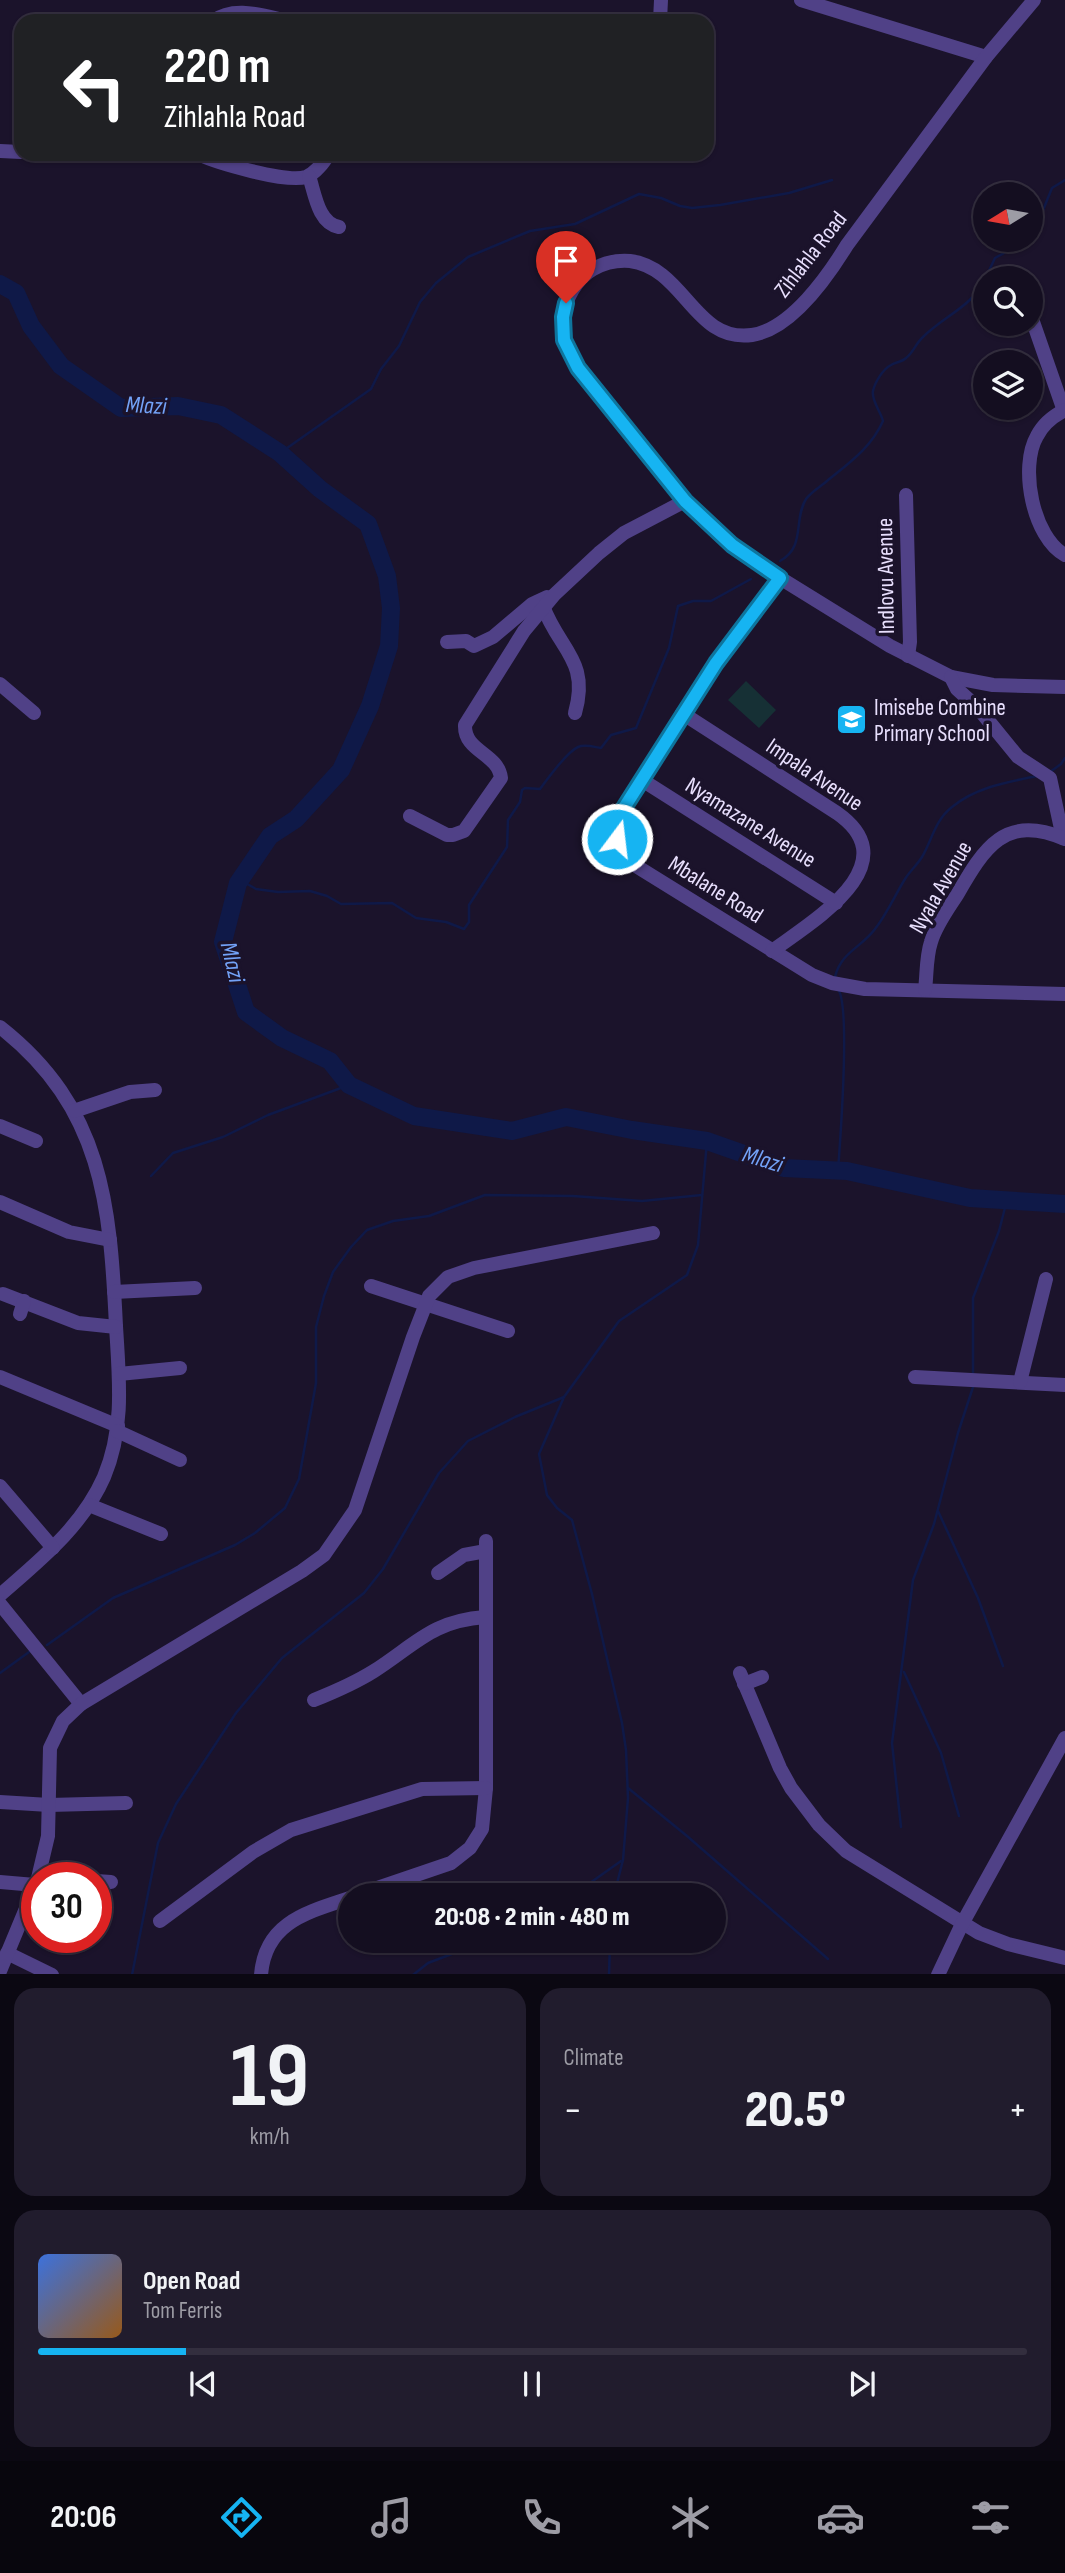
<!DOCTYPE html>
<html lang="en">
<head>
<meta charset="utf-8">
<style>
  :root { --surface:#140e20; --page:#211c2d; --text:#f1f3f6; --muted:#9d9ca5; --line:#332e3e; --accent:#16b4f2 }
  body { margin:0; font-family:"Sofia Sans Condensed",sans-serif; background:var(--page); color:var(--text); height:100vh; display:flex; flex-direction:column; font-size:26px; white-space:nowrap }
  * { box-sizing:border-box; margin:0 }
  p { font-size:23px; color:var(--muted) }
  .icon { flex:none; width:38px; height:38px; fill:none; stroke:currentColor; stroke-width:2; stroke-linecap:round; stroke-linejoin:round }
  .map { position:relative; height:1974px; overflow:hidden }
  .drawer { display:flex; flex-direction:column; gap:14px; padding:14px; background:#0b0812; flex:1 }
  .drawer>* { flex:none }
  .banner { position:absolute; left:14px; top:14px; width:700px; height:147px; border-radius:21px; box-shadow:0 2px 5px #0004,0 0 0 2px var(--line); background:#202124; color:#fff; overflow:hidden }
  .needle { width:46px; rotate:259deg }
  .tools { position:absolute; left:973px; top:182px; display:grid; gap:14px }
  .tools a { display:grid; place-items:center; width:70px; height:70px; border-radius:50%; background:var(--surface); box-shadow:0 2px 5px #0004,0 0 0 2px var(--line); font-size:35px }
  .speed { position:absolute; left:21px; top:1862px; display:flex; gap:14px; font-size:35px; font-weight:700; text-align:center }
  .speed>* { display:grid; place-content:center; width:91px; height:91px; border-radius:50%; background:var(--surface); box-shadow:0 2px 5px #0004,0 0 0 2px var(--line); line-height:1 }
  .speed .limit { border:10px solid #d22; background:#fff; color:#111 }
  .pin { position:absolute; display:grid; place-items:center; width:60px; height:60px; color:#fff; margin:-72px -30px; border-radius:50% 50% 50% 0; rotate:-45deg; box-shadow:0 0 7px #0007 }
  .pin .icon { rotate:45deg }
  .me { position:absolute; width:77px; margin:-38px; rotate:15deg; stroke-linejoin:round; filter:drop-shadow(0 0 5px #0008) }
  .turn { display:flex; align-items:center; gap:24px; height:147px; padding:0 35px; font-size:32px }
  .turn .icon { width:91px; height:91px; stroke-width:2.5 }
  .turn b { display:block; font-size:49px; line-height:60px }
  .big { font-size:52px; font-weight:800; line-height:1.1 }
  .drawer .tile { flex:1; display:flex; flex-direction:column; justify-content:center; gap:10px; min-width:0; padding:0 24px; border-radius:21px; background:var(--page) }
  .drawer .dial { align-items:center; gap:0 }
  .dial b { font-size:91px; line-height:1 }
  .song { display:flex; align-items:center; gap:21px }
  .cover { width:84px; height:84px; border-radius:10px; background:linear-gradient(135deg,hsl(220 70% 55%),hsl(30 70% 35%)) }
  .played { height:7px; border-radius:4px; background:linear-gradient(90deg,var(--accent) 15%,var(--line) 15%) }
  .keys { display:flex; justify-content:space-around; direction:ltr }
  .heat { display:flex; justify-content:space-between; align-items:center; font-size:38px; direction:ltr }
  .drawer .tiles { flex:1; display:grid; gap:14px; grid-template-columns:1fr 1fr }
  .tile:last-child { grid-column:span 2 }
  .trip { position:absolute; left:338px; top:1883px; width:388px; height:70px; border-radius:35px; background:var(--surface); box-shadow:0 2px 5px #0004,0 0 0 2px var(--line); font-weight:800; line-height:70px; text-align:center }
  .dock { display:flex; height:112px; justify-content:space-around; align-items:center; background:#08060d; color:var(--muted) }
  .dock .icon { width:49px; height:49px }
  .dock .active { color:var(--accent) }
  .dock b { font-size:32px; color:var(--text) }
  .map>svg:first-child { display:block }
  .green { fill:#163035 }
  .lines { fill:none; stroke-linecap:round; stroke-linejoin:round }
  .stream { stroke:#0f1948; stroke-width:2.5 }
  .river { stroke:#0f1948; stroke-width:18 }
  .minor { stroke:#504187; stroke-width:14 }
  .route-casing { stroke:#0e759d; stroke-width:18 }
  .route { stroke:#16b4f2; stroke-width:12 }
  .labels { text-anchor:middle; stroke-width:7; stroke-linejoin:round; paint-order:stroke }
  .street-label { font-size:23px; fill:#e8dffd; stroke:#1b132b }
  .poi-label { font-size:23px; fill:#e8dffd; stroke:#1b132b; text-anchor:start }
  .water-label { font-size:24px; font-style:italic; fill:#73a2f7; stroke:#1b132b }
</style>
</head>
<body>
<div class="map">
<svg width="1065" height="1975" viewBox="0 0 1065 1975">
  <rect width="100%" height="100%" fill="#1b132b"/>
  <path class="green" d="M746,681l30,29 -17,18 -31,-28z"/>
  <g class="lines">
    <g class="stream">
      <path d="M1031,233l4,-3 17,-42 13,-8"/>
      <path d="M986,277l9,-19 20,-11 9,-7"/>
      <path d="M280,453l91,-64 10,-20 18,-23 21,-44 16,-19 32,-26 62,-26 45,-7 64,-30 22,4 19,8 12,2 28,-3 69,-12 43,-13"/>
      <path d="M780,561c26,-14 13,-41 26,-62 5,-7 15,-13 21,-18 22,-18 44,-33 56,-60 -2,-9 -12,-21 -10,-30 2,-9 10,-22 18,-26 5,-3 11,-3 15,-7 7,-5 10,-15 17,-21 21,-21 50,-31 62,-58"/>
      <path d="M1050,772l11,-8 4,-6"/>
      <path d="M240,880l16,9 22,3 32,-1 17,5 14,8 51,-1 24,15 30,4 18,7 5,-7v-17l38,-58 1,-27 12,-18 2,-12 3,-2 15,1c8,-11 27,-37 38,-42 7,-3 16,0 23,1l10,-13 25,-7 33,-80 9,-42 15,-5h18l40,-22"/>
      <path d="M835,977c6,-25 26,-29 40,-48 12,-15 20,-34 30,-50 5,-8 12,-14 17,-22 10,-17 13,-37 30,-50 24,-20 56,-25 85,-31"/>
      <path d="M838,1171c2,-29 13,-164 0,-182"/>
      <path d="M151,1176l22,-23 50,-16 45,-22 81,-30"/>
      <path d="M973,1374v-76l26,-67 8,-31"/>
      <path d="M938,1511l40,87 25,68"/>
      <path d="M47,1645l66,-47 122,-53 20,-12 30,-25 14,-29 17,-96v-56l8,-31 9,-24 18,-25 16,-17 26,-9 36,-5 56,-21 88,1 69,5 60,-6"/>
      <path d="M904,1672l37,81 18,63"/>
      <path d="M0,1673l29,-21"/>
      <path d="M628,1788l59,48 141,123"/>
      <path d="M901,1827l-9,-84 21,-163 21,-56 24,-91 15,-46"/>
      <path d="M573,1895l48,-34"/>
      <path d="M614,1895l9,-35 5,-62 -2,-48 -4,-27 -30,-129 -20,-74 -15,-12 -10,-13 -8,-41 25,-57 55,-76 68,-46 11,-30 9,-104"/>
      <path d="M132,1975l26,-132 18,-39 60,-91 46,-55 82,-65 19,-24 56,-96 29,-32 47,-24 49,-20"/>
      <path d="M413,1975l15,-12 58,-22"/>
      <path d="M609,1975l1,-34"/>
    </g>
    <path class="river" d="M0,284l16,9 15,33 30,40 60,42 57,-2 43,9 59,38 40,36 48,35 19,52 4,32 -2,38 -19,60 -29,64 -45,49 -26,17 -32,47 -15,59 23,70 36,26 48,23 19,24 65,31 98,15 54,-14 66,13 75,11 77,27 63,3 123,27 95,6"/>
    <g class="minor">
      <path d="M801,0l185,57"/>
      <path d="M1034,0l-48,57 -139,188c-19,31 -56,84 -95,90 -58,8 -67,-67 -122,-74 -12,-1 -26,2 -37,8 -16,9 -28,30 -30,48 -2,19 5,35 15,51l120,147 34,30 48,33 110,68 61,31 42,8 72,2"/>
      <path d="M213,21c22,-16 50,-5 75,0"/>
      <path d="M660,21l1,-21"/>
      <path d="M0,151l21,1"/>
      <path d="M198,154c19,9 88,29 108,23 10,-4 17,-14 23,-23"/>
      <path d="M309,176c6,18 9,47 30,51"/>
      <path d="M1031,316l33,95"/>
      <path d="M1065,410c-12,6 -22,14 -28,26 -18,31 -4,102 28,119"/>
      <path d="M906,495l4,147 -2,14"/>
      <path d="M780,578l-64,85 -94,148c-7,18 -8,35 6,50l184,114 20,8 33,6 200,5"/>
      <path d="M543,606c16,44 47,54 32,107"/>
      <path d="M447,642l19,-1 8,5 19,-9 39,-33 15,-7"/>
      <path d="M951,677l6,12 21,19 40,49 32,21 13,60"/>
      <path d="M0,684l34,29"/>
      <path d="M682,713l155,100c73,51 -24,108 -65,138"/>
      <path d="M642,780l194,123"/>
      <path d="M410,816l37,19h6l11,-4 37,-53c-3,-25 -37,-26 -36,-53l59,-94 30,-36 45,-42 25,-20 61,-32"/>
      <path d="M925,990c2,-16 1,-33 6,-48 5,-17 17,-33 26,-47 27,-47 48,-82 108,-56"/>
      <path d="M0,1027c103,81 110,177 116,299 3,52 9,101 -12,151 -22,50 -64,83 -104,118"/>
      <path d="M74,1111l56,-19 25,-2"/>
      <path d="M0,1126l36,15"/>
      <path d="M0,1202l69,30 41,8"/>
      <path d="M371,1286l137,45"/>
      <path d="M114,1292l81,-4"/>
      <path d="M3,1294l75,29 38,4"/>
      <path d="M20,1314l4,-13"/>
      <path d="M119,1374l61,-6"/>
      <path d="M0,1377l118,49"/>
      <path d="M915,1377l150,8"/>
      <path d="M1020,1382l26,-103"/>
      <path d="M117,1431l63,29"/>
      <path d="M0,1486l53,62"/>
      <path d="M89,1505l72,29"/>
      <path d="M438,1573l26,-18 22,-4"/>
      <path d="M0,1604l81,100"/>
      <path d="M740,1673l40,95 11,20 28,37 27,26 133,82 29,11 57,14"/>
      <path d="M744,1684l18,-7"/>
      <path d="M314,1700c20,-8 41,-17 60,-29 42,-27 58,-50 111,-54"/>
      <path d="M0,1802l49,3 77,-2"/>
      <path d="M38,1878l10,-42 2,-88 13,-27 18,-17 221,-133 22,-16 31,-45 58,-173 16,-41 19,-19 26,-9 179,-35"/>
      <path d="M96,1881l15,1"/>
      <path d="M0,1882l35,3"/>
      <path d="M357,1895l94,-32 19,-15 12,-19 4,-41v-247"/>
      <path d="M160,1921l93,-69 38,-22 131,-41 64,-1"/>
      <path d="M7,1953l45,22"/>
      <path d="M0,1971l37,-89"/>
      <path d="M261,1975c4,-53 47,-63 89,-77"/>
      <path d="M938,1975l24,-51 103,-186"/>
    </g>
  </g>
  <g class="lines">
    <defs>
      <path id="route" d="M566,303l-3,14 1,23 14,28 107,133 47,44 48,33 -64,85 -94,148 -4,10 -1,18"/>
    </defs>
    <use href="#route" class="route-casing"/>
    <use href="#route" class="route"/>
  </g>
  <defs>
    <symbol id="school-square" viewBox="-11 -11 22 22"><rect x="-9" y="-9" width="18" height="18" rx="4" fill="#16b4f2" stroke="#1b132b"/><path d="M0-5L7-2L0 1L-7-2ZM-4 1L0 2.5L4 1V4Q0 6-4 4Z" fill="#fff"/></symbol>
  </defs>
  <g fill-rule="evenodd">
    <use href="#school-square" x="834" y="702" width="35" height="35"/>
  </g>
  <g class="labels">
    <g class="street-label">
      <text transform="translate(810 254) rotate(-52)" y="8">Zihlahla Road</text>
      <text transform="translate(885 576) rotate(-91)" y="8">Indlovu Avenue</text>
      <text transform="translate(815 774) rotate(34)" y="8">Impala Avenue</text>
      <text transform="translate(751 822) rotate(32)" y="8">Nyamazane Avenue</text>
      <text transform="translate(940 887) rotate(-60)" y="8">Nyala Avenue</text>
      <text transform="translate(716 889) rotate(32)" y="8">Mbalane Road</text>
    </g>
    <g class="poi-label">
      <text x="874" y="715">Imisebe Combine<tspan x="874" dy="26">Primary School</tspan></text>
    </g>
    <g class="water-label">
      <text transform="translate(146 405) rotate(3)" y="8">Mlazi</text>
      <text transform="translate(233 962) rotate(77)" y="8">Mlazi</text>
      <text transform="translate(763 1159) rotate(17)" y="8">Mlazi</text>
    </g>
  </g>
</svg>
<div class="tools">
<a><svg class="needle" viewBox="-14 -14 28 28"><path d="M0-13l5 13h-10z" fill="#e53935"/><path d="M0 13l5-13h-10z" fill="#9d9ca5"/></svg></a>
<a><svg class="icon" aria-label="search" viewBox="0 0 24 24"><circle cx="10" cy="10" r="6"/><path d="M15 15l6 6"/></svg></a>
<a><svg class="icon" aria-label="layers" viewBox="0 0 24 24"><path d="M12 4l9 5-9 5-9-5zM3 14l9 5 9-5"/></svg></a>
</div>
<div class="speed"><div class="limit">30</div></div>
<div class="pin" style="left:566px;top:303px;background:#d93025"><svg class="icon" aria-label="arrive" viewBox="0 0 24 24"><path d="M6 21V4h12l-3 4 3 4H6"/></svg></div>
<svg class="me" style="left:617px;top:839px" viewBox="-20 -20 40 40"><circle r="17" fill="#16b4f2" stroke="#fff" stroke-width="3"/><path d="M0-11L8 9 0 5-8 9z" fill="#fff"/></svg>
<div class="trip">20:08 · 2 min · 480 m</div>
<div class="banner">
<div class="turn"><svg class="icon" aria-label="left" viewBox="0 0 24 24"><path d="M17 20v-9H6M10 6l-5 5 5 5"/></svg><div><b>220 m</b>Zihlahla Road</div></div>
</div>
</div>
<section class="drawer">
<div class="tiles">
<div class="tile dial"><b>19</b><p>km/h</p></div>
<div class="tile"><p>Climate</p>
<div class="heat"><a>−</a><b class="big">20.5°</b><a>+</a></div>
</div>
<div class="tile">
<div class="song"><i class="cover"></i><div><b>Open Road</b><p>Tom Ferris</p></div></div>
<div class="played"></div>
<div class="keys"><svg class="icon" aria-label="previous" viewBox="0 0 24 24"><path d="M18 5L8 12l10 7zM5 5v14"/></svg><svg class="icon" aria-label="pause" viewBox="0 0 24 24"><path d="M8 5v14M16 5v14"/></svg><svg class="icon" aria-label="next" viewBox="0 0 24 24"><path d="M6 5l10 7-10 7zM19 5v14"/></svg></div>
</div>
</div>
</section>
<nav class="dock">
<b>20:06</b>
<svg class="icon active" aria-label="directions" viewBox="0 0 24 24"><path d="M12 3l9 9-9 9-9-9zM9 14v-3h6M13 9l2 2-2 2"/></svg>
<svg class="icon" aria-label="music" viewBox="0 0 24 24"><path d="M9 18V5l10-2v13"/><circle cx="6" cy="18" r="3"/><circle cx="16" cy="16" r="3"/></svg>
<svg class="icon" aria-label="phone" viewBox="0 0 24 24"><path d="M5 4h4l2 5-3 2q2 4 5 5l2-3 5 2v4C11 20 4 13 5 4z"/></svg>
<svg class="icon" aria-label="climate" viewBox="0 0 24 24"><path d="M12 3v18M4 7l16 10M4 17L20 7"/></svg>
<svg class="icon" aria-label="car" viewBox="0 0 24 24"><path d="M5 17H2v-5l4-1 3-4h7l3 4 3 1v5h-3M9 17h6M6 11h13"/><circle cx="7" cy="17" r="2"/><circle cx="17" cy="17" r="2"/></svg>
<svg class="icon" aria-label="filters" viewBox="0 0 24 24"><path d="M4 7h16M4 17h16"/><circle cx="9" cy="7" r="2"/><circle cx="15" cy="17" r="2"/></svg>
</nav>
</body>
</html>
